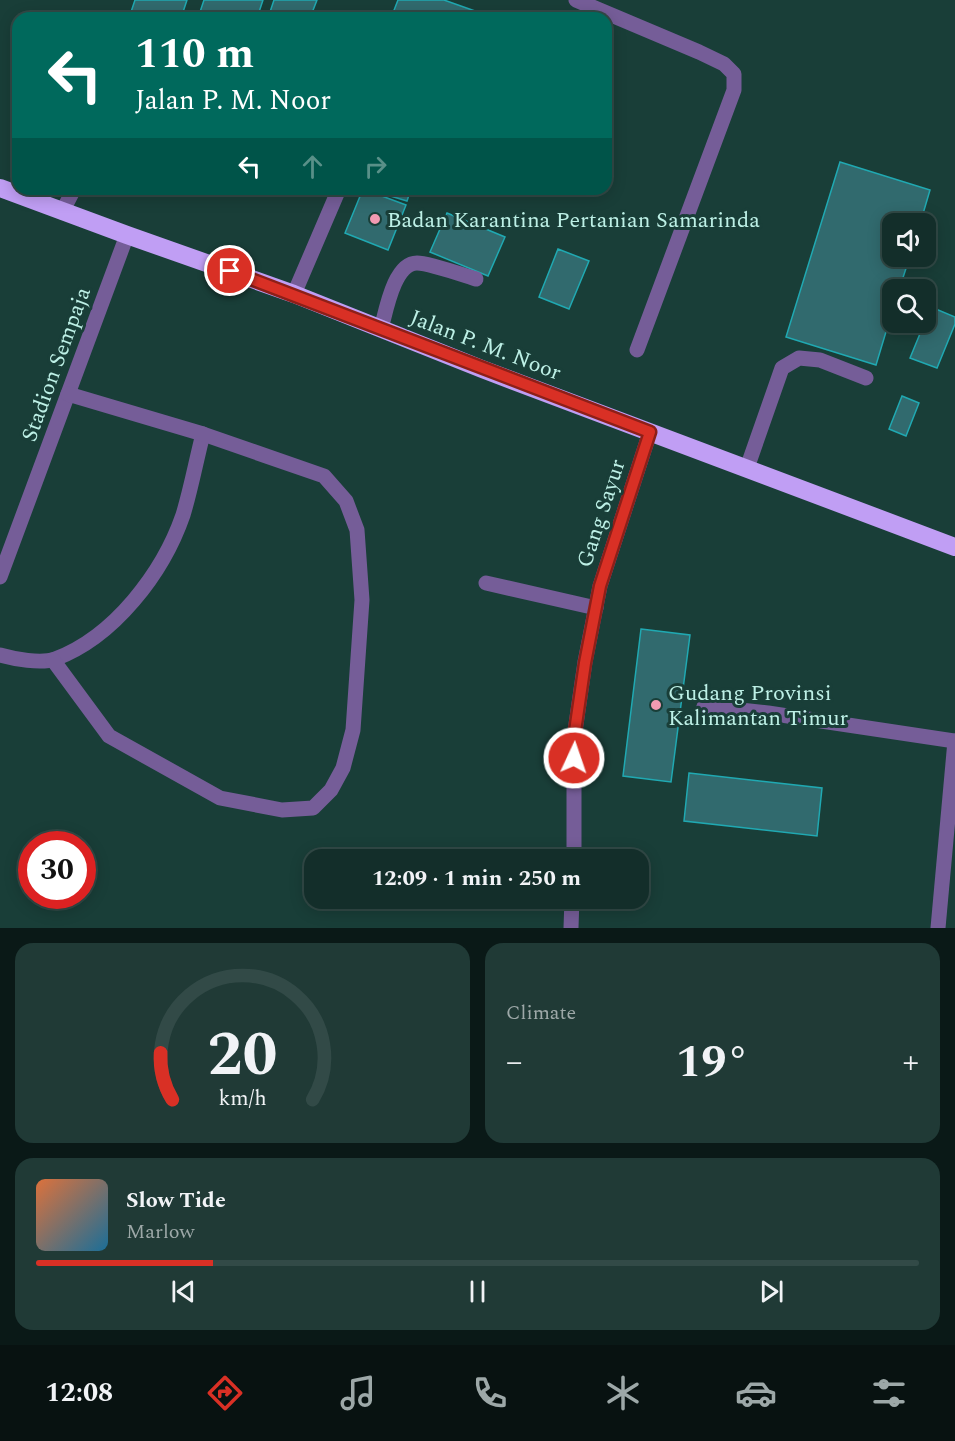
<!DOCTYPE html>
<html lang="en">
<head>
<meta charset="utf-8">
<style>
  :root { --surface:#132e2a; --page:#203a36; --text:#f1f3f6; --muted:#9da8a8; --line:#324a47; --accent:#d93025 }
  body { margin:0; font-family:Spectral,serif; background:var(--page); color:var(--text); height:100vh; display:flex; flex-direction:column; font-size:22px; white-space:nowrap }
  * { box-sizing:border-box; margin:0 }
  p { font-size:20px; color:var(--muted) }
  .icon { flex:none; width:33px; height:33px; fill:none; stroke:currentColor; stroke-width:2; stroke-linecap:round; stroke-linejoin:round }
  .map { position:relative; height:928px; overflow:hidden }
  .panel { display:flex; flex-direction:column; gap:15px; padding:15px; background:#0a1917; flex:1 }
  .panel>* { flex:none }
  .top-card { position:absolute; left:12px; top:12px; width:600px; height:183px; border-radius:18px; box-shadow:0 3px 15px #0003,0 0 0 2px var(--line); background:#00695c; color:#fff; overflow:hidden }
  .buttons { position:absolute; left:882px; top:213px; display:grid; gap:12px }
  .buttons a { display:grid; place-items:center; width:54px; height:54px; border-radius:12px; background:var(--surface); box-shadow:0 3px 15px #0003,0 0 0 2px var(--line); font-size:30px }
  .speed { position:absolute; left:18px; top:831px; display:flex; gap:12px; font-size:30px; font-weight:700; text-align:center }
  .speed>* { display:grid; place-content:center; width:78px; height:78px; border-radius:50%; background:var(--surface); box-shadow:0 3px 15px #0003,0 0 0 2px var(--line); line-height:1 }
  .speed .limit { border:9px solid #d22; background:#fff; color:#111 }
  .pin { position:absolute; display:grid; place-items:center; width:51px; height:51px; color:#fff; margin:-26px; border:3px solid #fff; border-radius:50%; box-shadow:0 2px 6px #0007 }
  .me { position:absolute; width:66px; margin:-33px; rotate:3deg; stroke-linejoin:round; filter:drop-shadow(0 0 4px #0008) }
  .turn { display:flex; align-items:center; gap:21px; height:126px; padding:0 24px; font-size:27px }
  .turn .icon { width:78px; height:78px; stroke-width:2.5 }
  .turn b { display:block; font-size:42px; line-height:51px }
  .lanes { display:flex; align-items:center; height:57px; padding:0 24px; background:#0003; justify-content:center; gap:30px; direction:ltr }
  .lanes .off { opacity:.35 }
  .big { font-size:45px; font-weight:700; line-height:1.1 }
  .panel .widget { flex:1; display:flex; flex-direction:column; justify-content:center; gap:9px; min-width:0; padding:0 21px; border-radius:18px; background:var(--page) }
  .panel .dial { align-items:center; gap:0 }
  .dial svg { height:156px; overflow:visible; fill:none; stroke:var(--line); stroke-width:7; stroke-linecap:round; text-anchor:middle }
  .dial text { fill:var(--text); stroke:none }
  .song { display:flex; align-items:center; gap:18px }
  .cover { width:72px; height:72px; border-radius:9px; background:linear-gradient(135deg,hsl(20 70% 55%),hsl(200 70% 35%)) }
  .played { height:6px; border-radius:3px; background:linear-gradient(90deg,var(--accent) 20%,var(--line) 20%) }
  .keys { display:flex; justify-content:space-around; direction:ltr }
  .heat { display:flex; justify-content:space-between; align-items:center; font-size:33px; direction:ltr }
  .panel .tiles { flex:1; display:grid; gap:15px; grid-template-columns:1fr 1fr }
  .widget:last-child { grid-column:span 2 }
  .trip { position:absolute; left:304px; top:849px; width:345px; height:60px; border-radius:18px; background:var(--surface); box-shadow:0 3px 15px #0003,0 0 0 2px var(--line); font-weight:700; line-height:60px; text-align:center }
  .menu { display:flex; height:96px; justify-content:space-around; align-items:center; background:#081211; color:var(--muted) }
  .menu .icon { width:42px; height:42px }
  .menu .active { color:var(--accent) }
  .menu b { font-size:27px; color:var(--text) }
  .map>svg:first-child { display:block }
  .building { fill:#316a6e; stroke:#20a9b2; stroke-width:1.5 }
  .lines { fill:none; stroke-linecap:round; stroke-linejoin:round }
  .minor { stroke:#755d98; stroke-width:15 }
  .highway { stroke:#c09ef4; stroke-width:18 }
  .route-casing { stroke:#8d1f18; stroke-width:15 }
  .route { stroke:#d93025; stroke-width:10 }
  .poi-dot { fill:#f19ab2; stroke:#193e38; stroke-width:2 }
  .labels { text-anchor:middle; stroke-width:6; stroke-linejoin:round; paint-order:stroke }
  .poi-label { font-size:22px; fill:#bdf0e6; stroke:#193e38; text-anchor:start }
  .street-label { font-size:22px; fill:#bdf0e6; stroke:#193e38 }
</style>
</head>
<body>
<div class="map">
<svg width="955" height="928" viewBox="0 0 955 928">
  <rect width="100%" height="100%" fill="#193e38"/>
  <g class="building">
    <path d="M135,0h52l-6,18h-52z"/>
    <path d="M204,0h59l-6,18h-59z"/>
    <path d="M274,0h43l-7,18h-42z"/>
    <path d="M398,0h46l31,11 -3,7h-81z"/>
    <path d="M840,162l90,28 -10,34h-28v32h18l-11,34h-7v22l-16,53 -90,-28z"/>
    <path d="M363,189l43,16 -18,45 -43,-17z"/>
    <path d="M389,189h22l-4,12 -20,-6z"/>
    <path d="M447,213l58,24 -17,39 -58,-24z"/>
    <path d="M558,249l31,12 -20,48 -30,-12z"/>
    <path d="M931,307l24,10v7l-18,44 -27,-10z"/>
    <path d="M902,396l17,7 -13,33 -17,-7z"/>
    <path d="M641,629l49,6 -19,147 -48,-6z"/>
    <path d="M689,773l133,15 -5,48 -133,-15z"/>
  </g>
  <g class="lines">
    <g class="minor">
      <path d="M576,0l123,52 25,12 10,10v16l-97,260"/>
      <path d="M62,212l12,-23"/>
      <path d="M294,294l45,-105"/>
      <path d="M381,329c5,-18 13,-66 36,-66 12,0 46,12 59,16"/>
      <path d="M747,468l35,-100 17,-10 21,2 46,18"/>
      <path d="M0,577l127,-342"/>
      <path d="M486,583l110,25"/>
      <path d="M0,655c14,4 41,9 55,4 59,-22 108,-86 128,-144 8,-26 13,-54 20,-81"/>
      <path d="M53,660l56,76 111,62 62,12 31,-2 18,-18 12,-22 10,-38 9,-130 -5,-70 -11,-29 -22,-25 -121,-42 -135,-40"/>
      <path d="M704,706l64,7 187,28"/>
      <path d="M574,860v-122l11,-76 15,-76 50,-154"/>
      <path d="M571,928l1,-30"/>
      <path d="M938,928l17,-187"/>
    </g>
    <path class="highway" d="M0,188l127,47 167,59 188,75 473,178"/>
  </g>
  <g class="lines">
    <defs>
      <path id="route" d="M230,271l420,161 -50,154 -15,77 -11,75v20"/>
    </defs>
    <use href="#route" class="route-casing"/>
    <use href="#route" class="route"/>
  </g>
  <g class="poi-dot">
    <circle cx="375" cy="219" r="6"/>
    <circle cx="656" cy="705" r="6"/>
  </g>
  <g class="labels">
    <g class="poi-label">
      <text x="387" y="227">Badan Karantina Pertanian Samarinda</text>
      <text x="668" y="700">Gudang Provinsi<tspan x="668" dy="25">Kalimantan Timur</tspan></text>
    </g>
    <g class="street-label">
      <text transform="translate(486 344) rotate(21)" y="8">Jalan P. M. Noor</text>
      <text transform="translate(55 364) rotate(-70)" y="8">Stadion Sempaja</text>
      <text transform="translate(600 513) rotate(-72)" y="8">Gang Sayur</text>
    </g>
  </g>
</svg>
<div class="buttons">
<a><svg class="icon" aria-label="sound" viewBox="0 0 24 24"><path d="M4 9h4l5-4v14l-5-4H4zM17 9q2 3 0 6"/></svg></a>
<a><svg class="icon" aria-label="search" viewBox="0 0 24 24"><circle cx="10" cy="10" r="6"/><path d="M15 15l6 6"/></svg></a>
</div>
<div class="speed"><div class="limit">30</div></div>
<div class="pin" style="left:230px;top:271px;background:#d93025"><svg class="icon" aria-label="arrive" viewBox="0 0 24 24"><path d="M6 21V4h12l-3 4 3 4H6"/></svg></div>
<svg class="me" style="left:574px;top:758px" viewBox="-20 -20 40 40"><circle r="17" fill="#d93025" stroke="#fff" stroke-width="3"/><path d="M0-11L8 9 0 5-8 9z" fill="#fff"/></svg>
<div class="trip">12:09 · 1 min · 250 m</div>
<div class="top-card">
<div class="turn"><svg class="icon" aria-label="left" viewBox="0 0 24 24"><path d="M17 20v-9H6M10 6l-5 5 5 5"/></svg><div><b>110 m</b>Jalan P. M. Noor</div></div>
<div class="lanes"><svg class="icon" aria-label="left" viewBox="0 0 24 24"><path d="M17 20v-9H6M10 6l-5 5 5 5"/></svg><svg class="icon off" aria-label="ahead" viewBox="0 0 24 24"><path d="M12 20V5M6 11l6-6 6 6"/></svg><svg class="icon off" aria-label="right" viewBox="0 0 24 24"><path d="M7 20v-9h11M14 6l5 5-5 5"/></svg></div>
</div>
</div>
<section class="panel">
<div class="tiles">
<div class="widget dial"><svg viewBox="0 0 100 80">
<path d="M14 69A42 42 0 1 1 86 69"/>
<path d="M14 69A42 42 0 0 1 8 45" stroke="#d93025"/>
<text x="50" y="56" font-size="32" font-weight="700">20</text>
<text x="50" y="72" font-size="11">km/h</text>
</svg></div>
<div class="widget"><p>Climate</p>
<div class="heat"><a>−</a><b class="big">19°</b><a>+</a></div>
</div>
<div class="widget">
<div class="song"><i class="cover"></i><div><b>Slow Tide</b><p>Marlow</p></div></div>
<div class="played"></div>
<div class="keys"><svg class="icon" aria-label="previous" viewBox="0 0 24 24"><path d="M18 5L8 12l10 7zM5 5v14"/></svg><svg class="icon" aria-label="pause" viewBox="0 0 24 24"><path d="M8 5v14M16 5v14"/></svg><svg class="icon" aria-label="next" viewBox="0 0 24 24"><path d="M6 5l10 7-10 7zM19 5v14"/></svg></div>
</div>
</div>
</section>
<nav class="menu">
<b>12:08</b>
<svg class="icon active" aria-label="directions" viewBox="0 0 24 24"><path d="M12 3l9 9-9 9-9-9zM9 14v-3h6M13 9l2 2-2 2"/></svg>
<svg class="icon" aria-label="music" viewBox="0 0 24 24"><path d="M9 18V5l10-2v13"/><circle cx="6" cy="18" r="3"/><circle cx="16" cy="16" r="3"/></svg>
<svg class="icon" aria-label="phone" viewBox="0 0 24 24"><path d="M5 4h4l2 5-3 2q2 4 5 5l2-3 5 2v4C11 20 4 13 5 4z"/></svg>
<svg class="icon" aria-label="climate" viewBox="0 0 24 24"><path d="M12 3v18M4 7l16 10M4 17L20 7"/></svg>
<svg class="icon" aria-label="car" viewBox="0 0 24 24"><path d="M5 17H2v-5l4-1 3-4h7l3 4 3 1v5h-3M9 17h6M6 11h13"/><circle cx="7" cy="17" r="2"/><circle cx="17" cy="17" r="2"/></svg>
<svg class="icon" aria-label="filters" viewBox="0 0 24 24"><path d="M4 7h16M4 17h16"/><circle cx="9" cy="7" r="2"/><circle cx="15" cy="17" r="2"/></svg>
</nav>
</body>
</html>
